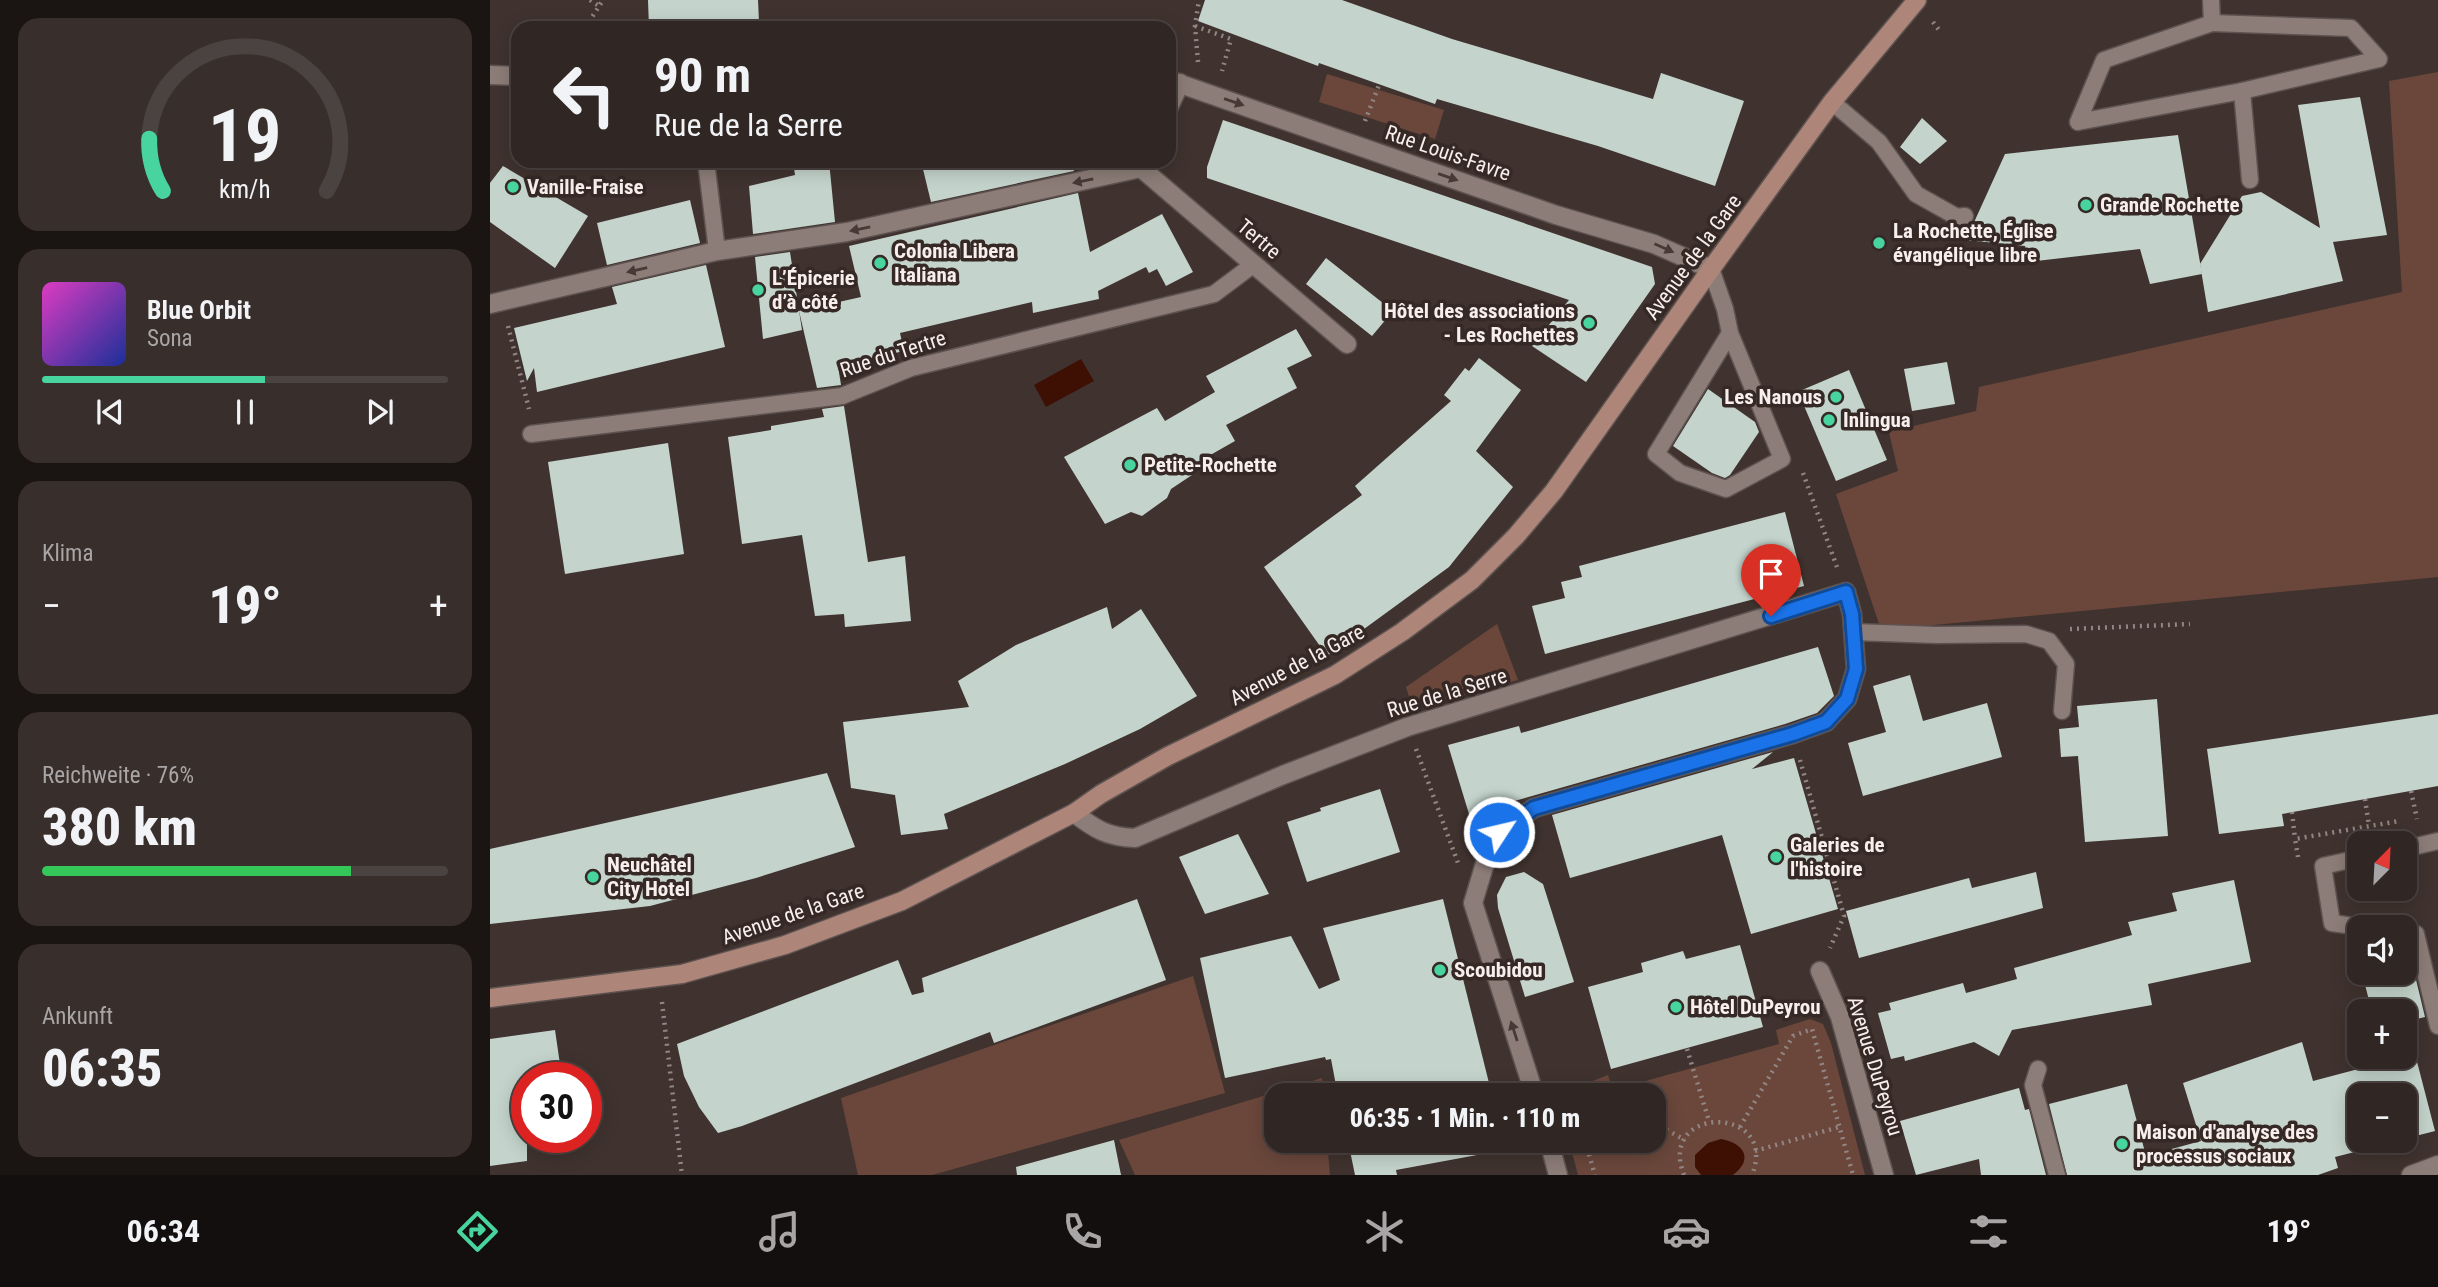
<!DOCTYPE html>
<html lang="de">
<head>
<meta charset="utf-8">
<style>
  :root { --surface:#302623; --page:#382e2b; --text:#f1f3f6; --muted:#a8a5a6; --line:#4b4341; --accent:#47d49e }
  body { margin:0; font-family:"Roboto Condensed",sans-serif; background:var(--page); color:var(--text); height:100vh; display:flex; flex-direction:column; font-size:26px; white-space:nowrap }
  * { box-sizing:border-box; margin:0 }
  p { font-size:23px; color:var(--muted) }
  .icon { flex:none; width:38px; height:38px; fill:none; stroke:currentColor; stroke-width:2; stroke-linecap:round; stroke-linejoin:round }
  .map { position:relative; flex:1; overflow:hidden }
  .sheet { display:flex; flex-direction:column; gap:18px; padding:18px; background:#1a1513; width:490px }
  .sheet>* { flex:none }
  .banner { position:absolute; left:21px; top:21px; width:665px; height:147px; border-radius:21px; box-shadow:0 4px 18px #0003,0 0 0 2px var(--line); background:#302623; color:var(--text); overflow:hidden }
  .needle { width:46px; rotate:24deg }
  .fabs { position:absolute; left:1857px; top:831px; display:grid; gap:14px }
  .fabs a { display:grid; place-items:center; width:70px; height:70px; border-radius:14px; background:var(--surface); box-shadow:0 4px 18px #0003,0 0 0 2px var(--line); font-size:35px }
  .speed { position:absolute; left:21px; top:1062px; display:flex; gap:14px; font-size:35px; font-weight:700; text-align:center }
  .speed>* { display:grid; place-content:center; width:91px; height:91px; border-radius:50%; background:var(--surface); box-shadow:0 4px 18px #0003,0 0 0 2px var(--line); line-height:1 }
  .speed .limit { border:10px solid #d22; background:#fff; color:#111 }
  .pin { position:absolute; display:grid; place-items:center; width:60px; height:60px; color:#fff; margin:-72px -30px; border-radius:50% 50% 50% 0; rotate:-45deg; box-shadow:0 0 7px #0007 }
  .pin .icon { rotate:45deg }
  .me { position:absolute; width:77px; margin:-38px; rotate:55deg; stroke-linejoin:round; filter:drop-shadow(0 0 5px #0008) }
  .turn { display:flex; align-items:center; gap:24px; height:147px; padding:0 28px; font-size:32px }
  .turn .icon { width:91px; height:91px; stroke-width:2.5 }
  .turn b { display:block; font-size:49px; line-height:60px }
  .big { font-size:52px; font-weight:800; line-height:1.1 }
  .sheet .tile { flex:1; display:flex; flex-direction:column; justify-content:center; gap:10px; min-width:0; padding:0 24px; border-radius:21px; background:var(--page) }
  .sheet .dial { align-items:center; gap:0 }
  .dial svg { height:182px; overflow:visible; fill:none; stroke:var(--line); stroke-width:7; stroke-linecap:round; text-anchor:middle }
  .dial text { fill:var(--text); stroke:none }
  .song { display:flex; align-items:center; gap:21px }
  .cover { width:84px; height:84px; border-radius:10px; background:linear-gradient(135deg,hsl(310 70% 55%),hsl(230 70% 35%)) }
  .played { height:7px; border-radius:4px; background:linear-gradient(90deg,var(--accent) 55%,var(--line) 55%) }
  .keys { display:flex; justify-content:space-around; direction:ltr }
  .heat { display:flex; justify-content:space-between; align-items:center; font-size:38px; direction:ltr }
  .charge { height:10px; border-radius:5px; background:linear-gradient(90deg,#34c759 76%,var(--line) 0) }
  .trip { position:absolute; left:774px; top:1083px; width:402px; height:70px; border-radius:21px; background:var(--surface); box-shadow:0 4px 18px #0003,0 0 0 2px var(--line); font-weight:800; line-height:70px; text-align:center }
  .tab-bar { display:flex; height:112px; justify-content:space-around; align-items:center; background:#130f0e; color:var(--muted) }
  .tab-bar .icon { width:49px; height:49px }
  .tab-bar .current { color:var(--accent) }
  .tab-bar b { font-size:32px; color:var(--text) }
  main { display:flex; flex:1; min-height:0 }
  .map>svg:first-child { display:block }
  .green { fill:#6b473b }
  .water { fill:#3d1003 }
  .building { fill:#c4d4cc }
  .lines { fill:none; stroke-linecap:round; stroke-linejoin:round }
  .lane-casing { stroke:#5d524f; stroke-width:19 }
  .street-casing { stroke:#5d524f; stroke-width:21 }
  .secondary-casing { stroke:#5d524f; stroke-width:21 }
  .path { stroke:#918683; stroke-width:4.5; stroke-dasharray:2 5; stroke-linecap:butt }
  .lane { stroke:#8d7d78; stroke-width:16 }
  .street { stroke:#8d7d78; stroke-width:18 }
  .secondary { stroke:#ae8579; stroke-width:18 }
  .oneway { fill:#473a36 }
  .route-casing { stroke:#114b97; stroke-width:18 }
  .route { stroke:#1a73e8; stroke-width:12 }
  .poi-dot { fill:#47d49e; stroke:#362925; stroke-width:2.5 }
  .labels { text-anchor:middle; stroke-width:7; stroke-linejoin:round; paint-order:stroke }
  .street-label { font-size:21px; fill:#f8efed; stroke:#362925 }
  .poi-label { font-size:21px; font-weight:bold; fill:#f8efed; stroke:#362925; text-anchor:start }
</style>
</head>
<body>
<main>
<section class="sheet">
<div class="tile dial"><svg viewBox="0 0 100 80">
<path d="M14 69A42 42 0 1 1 86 69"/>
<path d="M14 69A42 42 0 0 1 8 46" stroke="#47d49e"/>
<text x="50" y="56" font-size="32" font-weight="700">19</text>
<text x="50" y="72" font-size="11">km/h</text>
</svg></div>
<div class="tile">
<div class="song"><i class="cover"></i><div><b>Blue Orbit</b><p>Sona</p></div></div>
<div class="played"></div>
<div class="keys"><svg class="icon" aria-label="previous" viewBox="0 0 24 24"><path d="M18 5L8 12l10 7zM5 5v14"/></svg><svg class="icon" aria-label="pause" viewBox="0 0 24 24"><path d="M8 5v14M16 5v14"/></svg><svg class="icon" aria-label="next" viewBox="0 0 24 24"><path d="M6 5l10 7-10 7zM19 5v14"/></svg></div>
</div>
<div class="tile"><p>Klima</p>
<div class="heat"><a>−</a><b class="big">19°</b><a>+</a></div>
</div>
<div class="tile"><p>Reichweite · 76%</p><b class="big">380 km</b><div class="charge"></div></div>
<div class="tile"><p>Ankunft</p><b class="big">06:35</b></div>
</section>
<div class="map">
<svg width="1948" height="1175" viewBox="0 0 1948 1175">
  <rect width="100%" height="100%" fill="#40332f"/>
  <g class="green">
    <path d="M1948,72v505l-557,53 -45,-136 62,-23 -9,-39 87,-21 3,-24 423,-95 -13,-211z"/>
    <path d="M837,74l117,36 -9,29 -116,-37z"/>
    <path d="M1007,624l21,56 -105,29 -7,-22z"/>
    <path d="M703,976l32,117 -293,82h-74l-17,-77z"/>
    <path d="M1320,1019l13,5 8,19 34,132h-287l-9,-34h85v-45l-97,-1 51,-20 5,15 166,-46 -3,-14z"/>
    <path d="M832,1078l2,17 -48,1v45h51l3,34h-195l-16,-35z"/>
  </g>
  <g class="water">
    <path d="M591,359l13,22 -48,26 -12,-22z"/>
    <path d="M1231,1139c23,4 33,20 12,36h-32l-6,-8v-12l13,-12z"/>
  </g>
  <g class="building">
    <path d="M158,0h110l1,22 -110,6z"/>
    <path d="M715,0h137l110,39 201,60 8,-26 83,28 -29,85 -117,-40 -161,-47 -2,5 -116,-41 -1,3 -120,-45z"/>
    <path d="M1870,97l27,138 -54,7 10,39 -135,31 -8,-48 42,-68 19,-4 59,36 -22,-123z"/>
    <path d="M1432,118l25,23 -27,23 -20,-17z"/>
    <path d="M733,120l429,147 3,17 -69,98 -54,-36 37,-46 -362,-122v-11z"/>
    <path d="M1688,135l24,139 -52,10 -10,-35 -112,13 -3,-16 -59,-6 39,-86z"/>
    <path d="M303,161h36l6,61 -82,12 -4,-48 46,-11z"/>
    <path d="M431,161h151l2,10 -143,31z"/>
    <path d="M13,166l85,50 -33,52 -65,-46v-39z"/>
    <path d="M588,193l12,59 72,-38 31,58 -27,14 -9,-17 -8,4 -3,-6 -48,24 1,8 -66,14 -1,-11 -132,31 4,18 -66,15 3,19 -24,3 -18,-77 62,-14 -12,-51z"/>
    <path d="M200,200l10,43 -93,22 -10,-42z"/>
    <path d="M300,252l12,78 -39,9 -8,-82z"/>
    <path d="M836,258l67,53 -21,25 -66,-52z"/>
    <path d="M216,265l19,82 -188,45 -3,-24 -7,13 -13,-53 103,-24 -5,-17z"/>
    <path d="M806,329l16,27 -25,12 10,20 -71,37 9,16 -44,25 4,7 -24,16 -4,9 -25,18 -11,-4 -26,12 -41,-67 93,-49 8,13 50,-29 -9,-16z"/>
    <path d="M989,358l42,32 -45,61 37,36 -64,80 -122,89 -63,-89 98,-72 -7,-9 96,-85 -7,-6 21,-27 4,3z"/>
    <path d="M1457,362l8,42 -43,7 -8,-42z"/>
    <path d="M1359,370l38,90 -51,21 -34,-80v-11z"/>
    <path d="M1218,389l47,33 4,10 -29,43 -5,3 -13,-5 -39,-27z"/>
    <path d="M354,406l24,156 37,-6 6,65 -66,6 -1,-13 -29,2 -13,-81 -60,9 -14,-107 43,-7v-4l53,-9 -2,-8z"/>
    <path d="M178,443l16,111 -119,20 -17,-112z"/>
    <path d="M1295,512l19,74 -259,68 -13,-48 33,-8 -4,-16 21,-5 -3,-11z"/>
    <path d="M617,607l5,22 29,-20 56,87 -57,33 -75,35 -121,50 4,15 -47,6 -6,-40 -44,-7 -8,-66 126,-15 -11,-26 58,-36z"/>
    <path d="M1328,647l16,49 -17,17 -32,11 -316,90 -21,-69 71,-19 2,7z"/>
    <path d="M1420,675l13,46 64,-18 15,54 -139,39 -15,-53 38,-11 -13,-46z"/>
    <path d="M1667,699l11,137 -83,6 -7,-86 -17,1 -2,-28 20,-2 -2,-21z"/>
    <path d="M1948,714v72l-156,28 2,12 -65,8 -12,-85z"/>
    <path d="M1283,752l-21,17 42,-11 44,151 -87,25 -29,-99 -152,43 -18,-63z"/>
    <path d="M337,773l28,74 -99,31 -106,28 -160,18v-75z"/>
    <path d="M890,789l20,63 -93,30 -20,-60 34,-11 -1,-3z"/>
    <path d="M748,834l31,60 -64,20 -26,-57z"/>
    <path d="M1034,872l19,12 31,98 -49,15 -27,-89 -1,-13 9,-18z"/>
    <path d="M1546,872l7,36 -184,50 -13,-47 123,-33 3,10z"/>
    <path d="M1744,880l17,82 -103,22 4,21 -140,25 -13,26 -25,-14 -69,19 -1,-5 -13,3 -13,-46 13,-3 -2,-7 74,-20 3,10 51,-14 -3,-11 118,-33 -4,-13 49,-11 -5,-18z"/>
    <path d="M647,899l29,81 -172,63 -4,-11 -248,94 -24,7 -19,-26 -15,-31 -7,-32 221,-84 14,35 12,-3 -2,-14z"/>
    <path d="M953,899l48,192 12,-2 1,7h-166l-7,-37 -5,1 -1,-3 -100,21 -25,-120 91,-22 28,53 21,-9 -17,-52z"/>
    <path d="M1250,945l23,82 -152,42 -23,-82 55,-15 -2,-9 42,-12 3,8z"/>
    <path d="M1922,963l13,54 -21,5v-10h-32l-10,-39h42v-8z"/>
    <path d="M65,1030l7,48h-35v83l-37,5v-127z"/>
    <path d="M1812,1042l11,39 102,-27 20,77 -31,8v-43h-45v45h39l-63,16 3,11 -20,7h-251l-18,-71 78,-20 19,72 55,-15 -18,-58z"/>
    <path d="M1529,1088l6,22 4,-1 17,66h-65l-2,-16 -63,16 -16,-54z"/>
    <path d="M624,1140l7,35h-104l-1,-8z"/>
    <path d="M858,1141h166l1,7 -119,22 1,5h-42z"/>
  </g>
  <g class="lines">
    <defs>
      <g id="lane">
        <path d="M1721,0l1,23 -108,37 -26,62 164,-31 8,89"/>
        <path d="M1722,23l139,5 28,31 -137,32"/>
        <path d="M1342,102l47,40 37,52 41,23 8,-1"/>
        <path d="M216,161l11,90"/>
        <path d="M1221,269l14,40 5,24 52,126 -56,30 -46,-16 -24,-19 74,-121"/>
        <path d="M41,434l311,-38 69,-28 303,-74 40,-30"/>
        <path d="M1363,632l84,3 89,-1 23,7 17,23 -4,47"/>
        <path d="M1914,849l34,-8"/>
        <path d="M1869,858l-36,8 9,57 35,5"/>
        <path d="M1914,932l12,2 22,92"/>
        <path d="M1548,1069l-5,16 24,90"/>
      </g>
      <g id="street">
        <path d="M0,75l28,1"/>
        <path d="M679,80l387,135 98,29 57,25"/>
        <path d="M679,107l11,-24"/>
        <path d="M651,168l206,176"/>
        <path d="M0,304l227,-53 130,-19 294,-64 4,-7"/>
        <path d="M584,813c21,16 33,24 61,25l148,-63 124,-48 439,-135 6,22 4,55 -9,30 -21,23 -33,12 -259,74 -35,24 -13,28 -13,43 62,193"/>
        <path d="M1330,971l20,46 44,158"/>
        <path d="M1059,1141l9,34"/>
        <path d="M1921,1175l27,-10"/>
      </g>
      <path id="secondary" d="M0,998l192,-24 103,-29 117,-44 172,-88 27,-19 67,-38 167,-81 67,-43 70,-52 44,-44 38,-45 157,-222 121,-167 85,-102"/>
    </defs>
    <use href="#lane" class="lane-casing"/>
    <use href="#street" class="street-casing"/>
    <use href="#secondary" class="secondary-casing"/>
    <g class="path">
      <path d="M100,0l9,6"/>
      <path d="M1443,22l6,8"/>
      <path d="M705,26l36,13 -9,32"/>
      <path d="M95,28l18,-28"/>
      <path d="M708,62l-3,-36 4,-26"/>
      <path d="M875,121l14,-36"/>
      <path d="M18,326l21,83"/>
      <path d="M1313,473l35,97"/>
      <path d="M1580,629l120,-5"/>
      <path d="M926,749l42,114"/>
      <path d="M1310,760l44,156 -14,32"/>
      <path d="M1921,791l6,28"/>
      <path d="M1875,799l4,27"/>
      <path d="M1802,812l3,27"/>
      <path d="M1808,857l-3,-18 104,-18"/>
      <path d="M172,1002l20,173"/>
      <path d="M1197,1049l22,72"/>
      <path d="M1071,1089l7,-1 4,8"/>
      <path d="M1102,1096l7,-3 4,3"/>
      <path d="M1164,1123l31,17"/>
      <path d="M1250,1127l53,-91 19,-7 41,146"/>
      <path d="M1095,1141l10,34"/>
      <path d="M1265,1151l84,-24"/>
      <path d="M1194,1175c-28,-71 96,-70 68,0"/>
    </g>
    <use href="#lane" class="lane"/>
    <use href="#street" class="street"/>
    <use href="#secondary" class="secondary"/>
  </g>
  <defs><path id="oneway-solid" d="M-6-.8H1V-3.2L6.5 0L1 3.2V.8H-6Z" transform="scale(1.75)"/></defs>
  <g class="oneway">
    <use href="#oneway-solid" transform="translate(744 102) rotate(19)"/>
    <use href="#oneway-solid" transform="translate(958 177) rotate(19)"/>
    <use href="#oneway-solid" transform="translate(593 181) rotate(168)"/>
    <use href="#oneway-solid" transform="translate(370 229) rotate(168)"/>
    <use href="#oneway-solid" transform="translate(1174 248) rotate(24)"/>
    <use href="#oneway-solid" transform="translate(147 270) rotate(167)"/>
    <use href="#oneway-solid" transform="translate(1024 1031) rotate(-108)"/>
  </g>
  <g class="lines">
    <defs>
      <path id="route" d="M1009,832l35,-24 259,-74 33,-12 21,-23 9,-30 -4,-55 -6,-22 -75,24"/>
    </defs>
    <use href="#route" class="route-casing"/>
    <use href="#route" class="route"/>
  </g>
  <g class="poi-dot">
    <circle cx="23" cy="187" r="7"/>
    <circle cx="1596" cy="205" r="7"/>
    <circle cx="1389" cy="243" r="7"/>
    <circle cx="390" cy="263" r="7"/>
    <circle cx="268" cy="290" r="7"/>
    <circle cx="1099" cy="323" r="7"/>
    <circle cx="1346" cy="397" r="7"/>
    <circle cx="1339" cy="420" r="7"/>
    <circle cx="640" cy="465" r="7"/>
    <circle cx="1286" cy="857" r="7"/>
    <circle cx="103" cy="877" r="7"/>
    <circle cx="950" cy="970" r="7"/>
    <circle cx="1186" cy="1007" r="7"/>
    <circle cx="1632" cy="1144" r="7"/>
  </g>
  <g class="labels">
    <g class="street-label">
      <text transform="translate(958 153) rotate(19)" y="7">Rue Louis-Favre</text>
      <text transform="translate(769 239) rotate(40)" y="7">Tertre</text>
      <text transform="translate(1203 257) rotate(-54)" y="7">Avenue de la Gare</text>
      <text transform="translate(403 354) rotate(-18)" y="7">Rue du Tertre</text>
      <text transform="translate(807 665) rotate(-28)" y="7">Avenue de la Gare</text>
      <text transform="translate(957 693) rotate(-17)" y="7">Rue de la Serre</text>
      <text transform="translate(303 914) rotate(-19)" y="7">Avenue de la Gare</text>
      <text transform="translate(1385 1066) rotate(73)" y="7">Avenue DuPeyrou</text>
    </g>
    <g class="poi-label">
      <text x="37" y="194">Vanille-Fraise</text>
      <text x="1610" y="212">Grande Rochette</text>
      <text x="1403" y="238">La Rochette, Église<tspan x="1403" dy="24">évangélique libre</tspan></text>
      <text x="404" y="258">Colonia Libera<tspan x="404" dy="24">Italiana</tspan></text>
      <text x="282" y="285">L’Épicerie<tspan x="282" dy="24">d’à côté</tspan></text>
      <text x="1085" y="318" text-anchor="end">Hôtel des associations<tspan x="1085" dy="24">- Les Rochettes</tspan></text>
      <text x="1332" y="404" text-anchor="end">Les Nanous</text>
      <text x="1353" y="427">Inlingua</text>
      <text x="654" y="472">Petite-Rochette</text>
      <text x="1300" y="852">Galeries de<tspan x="1300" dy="24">l'histoire</tspan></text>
      <text x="117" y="872">Neuchâtel<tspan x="117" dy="24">City Hotel</tspan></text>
      <text x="964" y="977">Scoubidou</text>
      <text x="1200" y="1014">Hôtel DuPeyrou</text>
      <text x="1646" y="1139">Maison d'analyse des<tspan x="1646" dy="24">processus sociaux</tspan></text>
    </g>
  </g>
</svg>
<div class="fabs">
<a><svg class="needle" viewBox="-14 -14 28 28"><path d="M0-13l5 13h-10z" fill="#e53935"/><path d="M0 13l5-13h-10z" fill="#a8a5a6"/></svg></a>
<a><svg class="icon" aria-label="sound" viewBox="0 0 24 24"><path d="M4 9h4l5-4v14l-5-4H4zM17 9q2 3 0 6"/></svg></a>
<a>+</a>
<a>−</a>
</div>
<div class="speed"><div class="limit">30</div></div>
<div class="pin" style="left:1281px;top:616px;background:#d93025"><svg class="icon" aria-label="arrive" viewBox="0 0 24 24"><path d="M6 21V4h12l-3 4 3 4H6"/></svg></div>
<svg class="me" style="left:1009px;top:832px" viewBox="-20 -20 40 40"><circle r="17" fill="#1a73e8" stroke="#fff" stroke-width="3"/><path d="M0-11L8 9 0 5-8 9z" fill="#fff"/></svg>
<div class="trip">06:35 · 1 Min. · 110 m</div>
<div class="banner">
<div class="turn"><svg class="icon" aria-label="left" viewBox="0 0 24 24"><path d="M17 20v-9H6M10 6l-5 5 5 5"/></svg><div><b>90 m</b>Rue de la Serre</div></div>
</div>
</div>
</main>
<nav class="tab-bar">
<b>06:34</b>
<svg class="icon current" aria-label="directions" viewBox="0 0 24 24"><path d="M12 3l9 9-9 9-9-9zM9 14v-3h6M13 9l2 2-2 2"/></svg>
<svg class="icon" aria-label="music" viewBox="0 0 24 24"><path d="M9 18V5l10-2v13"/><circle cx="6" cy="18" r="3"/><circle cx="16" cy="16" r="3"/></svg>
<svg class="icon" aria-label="phone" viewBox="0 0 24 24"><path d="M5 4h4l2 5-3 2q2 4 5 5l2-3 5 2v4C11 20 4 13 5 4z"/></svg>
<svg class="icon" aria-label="climate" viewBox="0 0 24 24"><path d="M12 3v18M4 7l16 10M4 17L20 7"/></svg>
<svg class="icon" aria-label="car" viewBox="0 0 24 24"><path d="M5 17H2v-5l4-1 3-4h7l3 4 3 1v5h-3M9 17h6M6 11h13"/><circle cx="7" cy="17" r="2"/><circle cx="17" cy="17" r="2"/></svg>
<svg class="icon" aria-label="filters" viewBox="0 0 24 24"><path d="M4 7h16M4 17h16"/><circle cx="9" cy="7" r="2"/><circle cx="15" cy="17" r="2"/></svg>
<b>19°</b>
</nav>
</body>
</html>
